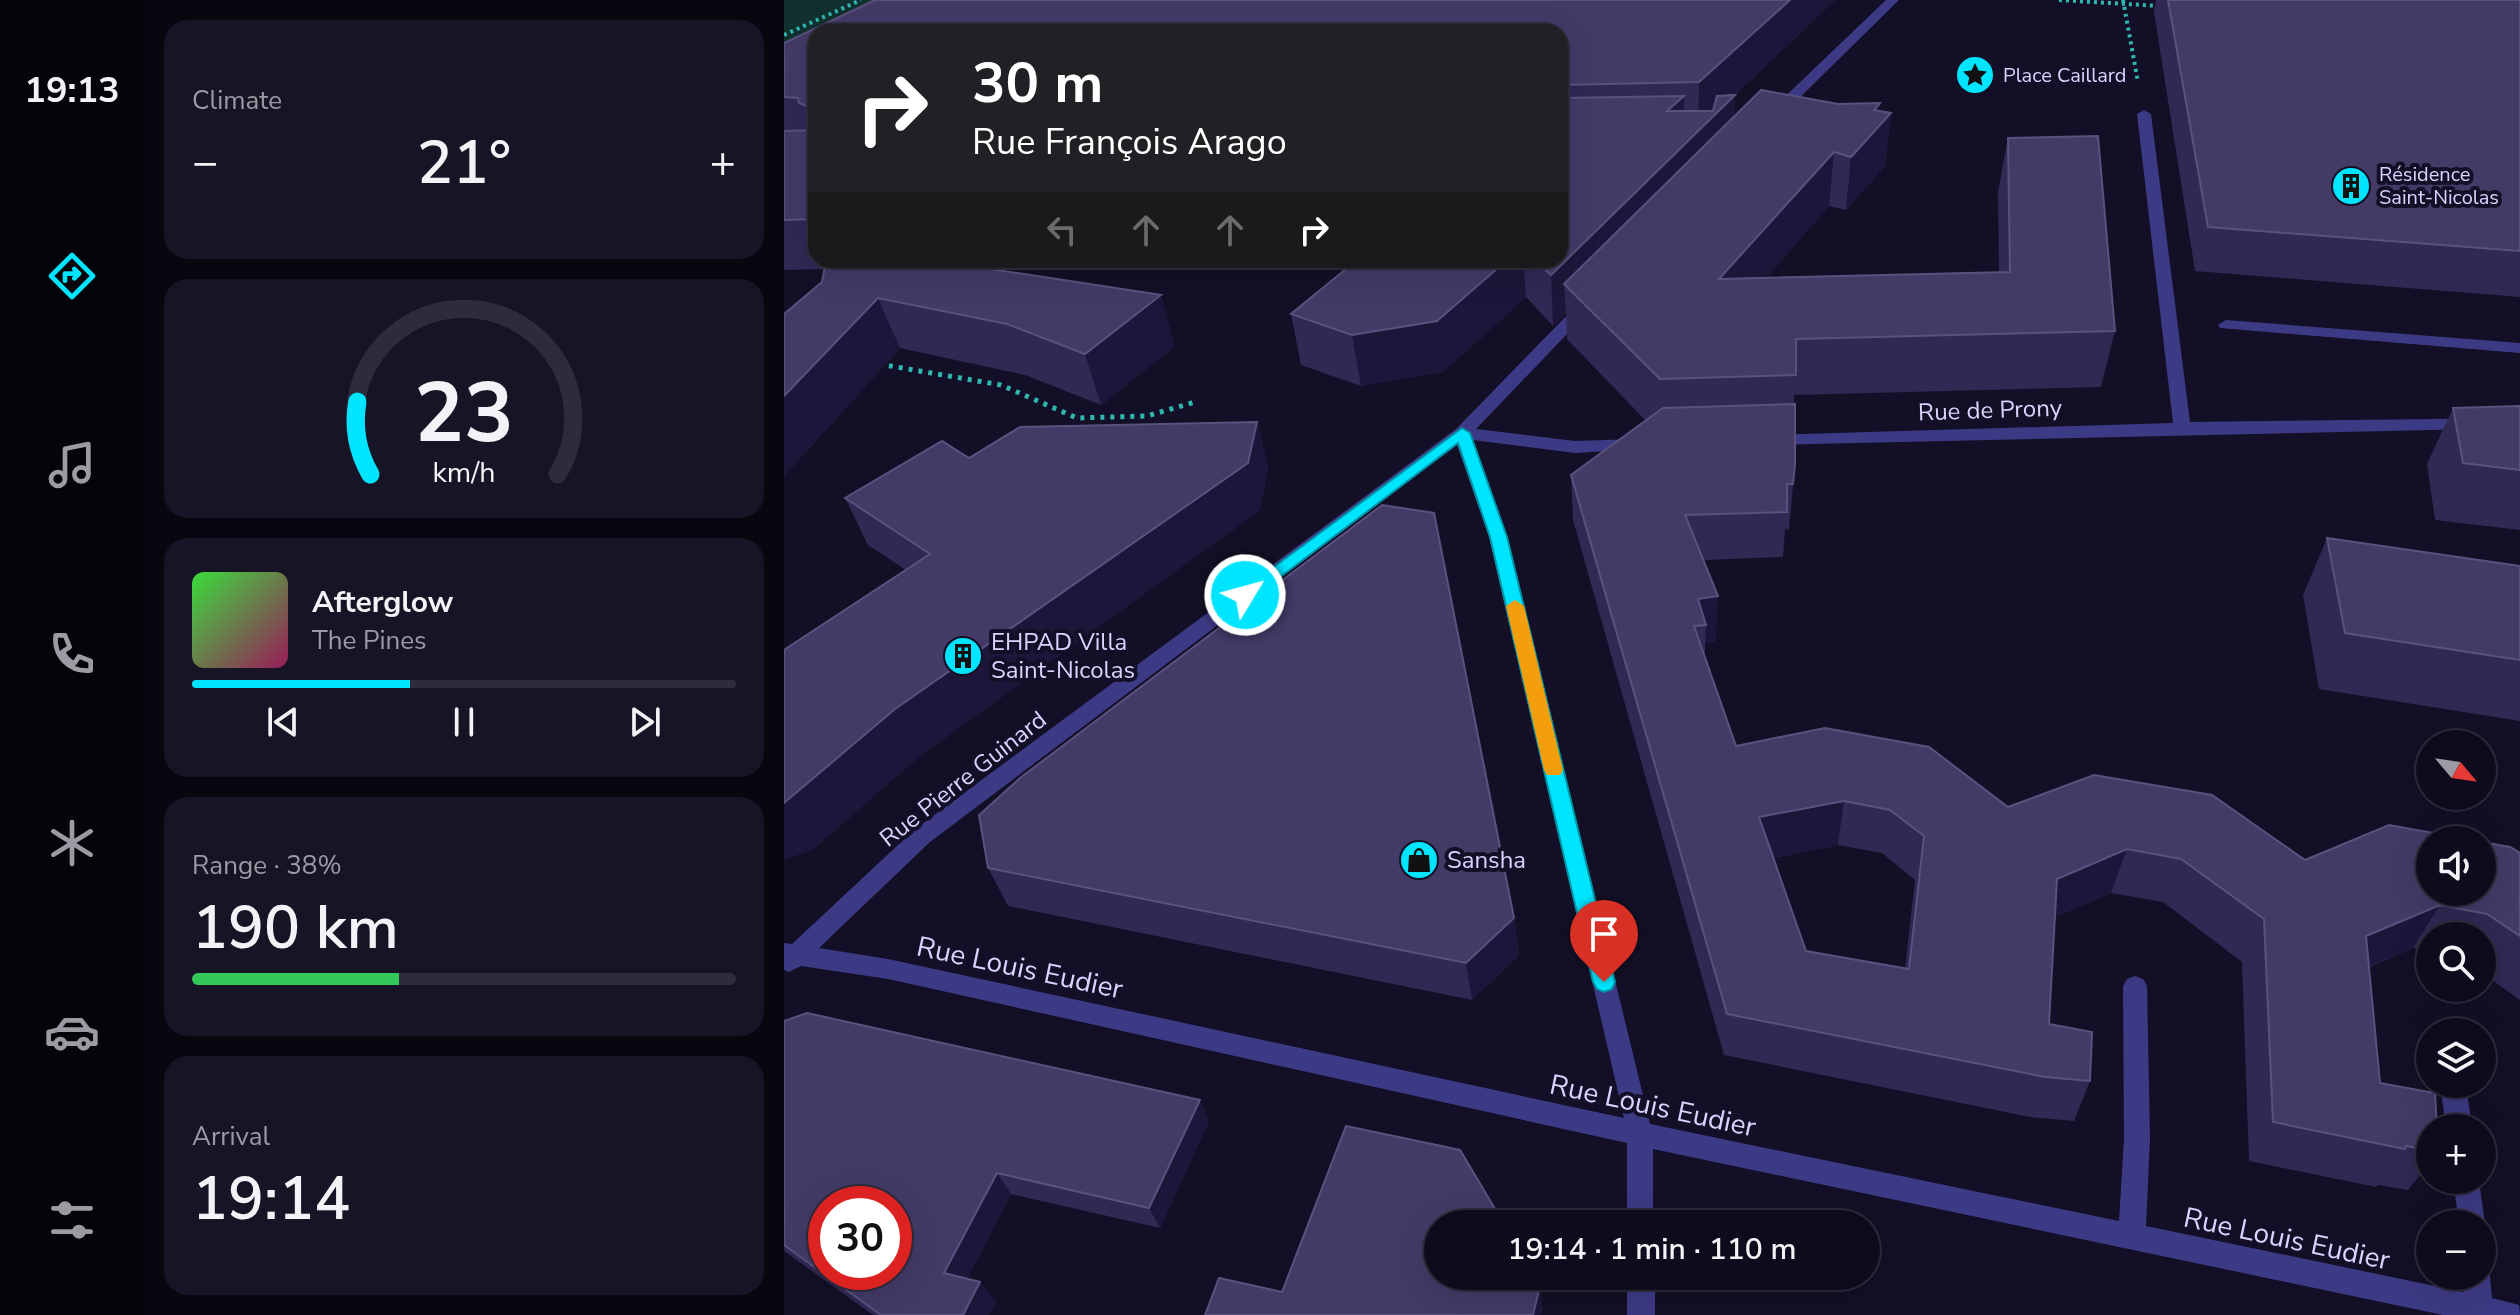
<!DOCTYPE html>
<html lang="en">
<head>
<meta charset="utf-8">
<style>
  :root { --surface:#0e0b1c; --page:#171425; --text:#f1f3f6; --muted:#9b9ba3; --line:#2e2b3b; --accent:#00e5ff }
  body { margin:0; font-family:"Nunito Sans",sans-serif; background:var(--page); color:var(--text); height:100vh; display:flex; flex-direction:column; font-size:30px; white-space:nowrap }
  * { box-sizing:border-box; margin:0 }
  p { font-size:26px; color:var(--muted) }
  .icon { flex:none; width:44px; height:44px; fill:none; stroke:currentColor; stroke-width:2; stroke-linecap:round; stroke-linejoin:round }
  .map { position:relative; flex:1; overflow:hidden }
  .sheet { display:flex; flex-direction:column; gap:20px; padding:20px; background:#08060f; width:640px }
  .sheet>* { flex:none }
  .top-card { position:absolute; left:24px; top:24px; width:760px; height:244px; border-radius:24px; box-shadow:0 8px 32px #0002,0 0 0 2px var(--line); background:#202124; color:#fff; overflow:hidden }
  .needle { width:52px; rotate:119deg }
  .controls { position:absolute; left:1632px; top:730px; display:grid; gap:16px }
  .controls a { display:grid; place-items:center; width:80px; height:80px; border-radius:50%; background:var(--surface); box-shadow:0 8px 32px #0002,0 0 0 2px var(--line); font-size:40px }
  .speed { position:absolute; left:24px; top:1186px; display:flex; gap:16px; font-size:40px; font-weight:700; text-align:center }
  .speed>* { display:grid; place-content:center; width:104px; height:104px; border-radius:50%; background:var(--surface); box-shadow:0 8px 32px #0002,0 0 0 2px var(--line); line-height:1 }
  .speed .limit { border:12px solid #d22; background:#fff; color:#111 }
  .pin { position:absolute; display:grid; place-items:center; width:68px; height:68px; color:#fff; margin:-82px -34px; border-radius:50% 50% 50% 0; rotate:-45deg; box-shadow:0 0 8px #0007 }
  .pin .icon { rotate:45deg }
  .me { position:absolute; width:88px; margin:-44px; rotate:53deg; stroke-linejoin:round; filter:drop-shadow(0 0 6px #0008) }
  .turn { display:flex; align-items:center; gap:28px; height:168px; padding:0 32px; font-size:36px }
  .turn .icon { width:104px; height:104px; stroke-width:2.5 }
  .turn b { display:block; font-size:56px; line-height:68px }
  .lanes { display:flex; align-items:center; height:76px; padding:0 32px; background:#0003; justify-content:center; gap:40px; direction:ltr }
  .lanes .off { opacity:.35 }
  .big { font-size:60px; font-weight:600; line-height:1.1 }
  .sheet .widget { flex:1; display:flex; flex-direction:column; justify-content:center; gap:12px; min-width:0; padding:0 28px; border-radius:24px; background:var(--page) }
  .sheet .dial { align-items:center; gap:0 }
  .dial svg { height:208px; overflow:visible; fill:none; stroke:var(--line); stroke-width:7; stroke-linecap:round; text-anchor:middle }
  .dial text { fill:var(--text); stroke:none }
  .song { display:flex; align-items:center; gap:24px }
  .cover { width:96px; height:96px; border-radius:12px; background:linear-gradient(135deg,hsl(120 70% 55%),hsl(330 70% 35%)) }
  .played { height:8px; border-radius:4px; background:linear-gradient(90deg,var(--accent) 40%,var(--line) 40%) }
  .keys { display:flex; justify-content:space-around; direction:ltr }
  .heat { display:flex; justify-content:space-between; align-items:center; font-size:44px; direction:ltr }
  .charge { height:12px; border-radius:6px; background:linear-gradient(90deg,#34c759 38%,var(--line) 0) }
  .trip { position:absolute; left:640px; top:1210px; width:456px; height:80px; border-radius:40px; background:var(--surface); box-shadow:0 8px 32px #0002,0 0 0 2px var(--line); font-weight:600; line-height:80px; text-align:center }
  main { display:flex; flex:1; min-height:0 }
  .menu { display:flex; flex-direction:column; width:144px; justify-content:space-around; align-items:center; background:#06040b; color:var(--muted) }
  .menu .icon { width:56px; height:56px }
  .menu .selected { color:var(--accent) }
  .menu b { font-size:36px; color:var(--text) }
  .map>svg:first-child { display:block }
  .green { fill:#12302f }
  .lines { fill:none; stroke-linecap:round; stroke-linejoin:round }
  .path-far1 { stroke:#2fb8b0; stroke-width:4; stroke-dasharray:3 4; stroke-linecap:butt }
  .path { stroke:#2fb8b0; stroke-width:5; stroke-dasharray:4 6; stroke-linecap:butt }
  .minor { fill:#3d3a85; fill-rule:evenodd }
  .wall { fill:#312854; fill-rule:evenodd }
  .shaded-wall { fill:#1d163a }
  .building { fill:#433a66; stroke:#5a527e; stroke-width:2; fill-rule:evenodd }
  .route { fill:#00e5ff; stroke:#0095a6; stroke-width:2 }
  .slow { fill:#f59e0b }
  .labels { text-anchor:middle; stroke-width:8; stroke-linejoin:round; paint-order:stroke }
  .far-poi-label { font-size:20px; fill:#d9d4ff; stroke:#130f26; text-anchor:start }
  .street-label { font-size:24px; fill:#d9d4ff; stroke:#130f26 }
  .poi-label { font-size:24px; fill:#d9d4ff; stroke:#130f26; text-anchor:start }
  .near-street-label { font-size:28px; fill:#d9d4ff; stroke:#130f26 }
</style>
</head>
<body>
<main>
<nav class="menu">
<b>19:13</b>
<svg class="icon selected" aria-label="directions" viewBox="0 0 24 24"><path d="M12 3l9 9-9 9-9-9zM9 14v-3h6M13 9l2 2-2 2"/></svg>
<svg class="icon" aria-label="music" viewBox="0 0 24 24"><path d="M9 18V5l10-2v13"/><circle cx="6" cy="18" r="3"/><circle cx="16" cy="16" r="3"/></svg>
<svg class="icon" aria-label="phone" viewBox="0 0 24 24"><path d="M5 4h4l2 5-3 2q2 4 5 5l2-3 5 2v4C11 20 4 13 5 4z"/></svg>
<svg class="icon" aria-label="climate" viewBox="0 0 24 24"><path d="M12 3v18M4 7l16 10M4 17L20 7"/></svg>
<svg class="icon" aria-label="car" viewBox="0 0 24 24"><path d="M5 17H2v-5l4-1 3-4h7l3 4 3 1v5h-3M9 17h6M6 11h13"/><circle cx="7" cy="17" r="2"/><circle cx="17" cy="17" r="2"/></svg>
<svg class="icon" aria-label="filters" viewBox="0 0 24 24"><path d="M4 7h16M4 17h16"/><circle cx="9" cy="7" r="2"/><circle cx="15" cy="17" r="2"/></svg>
</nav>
<section class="sheet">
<div class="widget"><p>Climate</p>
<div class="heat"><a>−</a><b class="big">21°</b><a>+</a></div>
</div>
<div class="widget dial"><svg viewBox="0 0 100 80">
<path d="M14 69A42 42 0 1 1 86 69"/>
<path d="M14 69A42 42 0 0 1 9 41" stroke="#00e5ff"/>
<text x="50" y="56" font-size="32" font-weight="700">23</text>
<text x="50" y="72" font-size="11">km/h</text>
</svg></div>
<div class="widget">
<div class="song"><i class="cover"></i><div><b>Afterglow</b><p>The Pines</p></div></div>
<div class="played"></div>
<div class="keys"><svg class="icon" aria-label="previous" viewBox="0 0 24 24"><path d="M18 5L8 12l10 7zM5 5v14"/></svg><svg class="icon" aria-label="pause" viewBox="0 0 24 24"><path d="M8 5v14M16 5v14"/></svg><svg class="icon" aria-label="next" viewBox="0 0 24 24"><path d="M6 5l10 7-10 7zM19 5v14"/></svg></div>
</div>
<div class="widget"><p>Range · 38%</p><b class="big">190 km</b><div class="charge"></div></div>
<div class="widget"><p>Arrival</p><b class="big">19:14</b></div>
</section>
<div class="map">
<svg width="1736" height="1315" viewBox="0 0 1736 1315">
  <rect width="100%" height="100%" fill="#130f26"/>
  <path class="green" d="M0,0h125l-93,32 -32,28z"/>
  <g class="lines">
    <g class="path-far1">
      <path d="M1275,0l101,6"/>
      <path d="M1339,0l15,82"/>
      <path d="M0,35l77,-35"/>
    </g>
    <path class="path" d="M95,364l122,21 76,33 70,-2 48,-14"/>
    <g class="minor">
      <path d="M1102,0h13l-119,117h-10v-6z"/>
      <path d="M1360,110l7,4 39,308 330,-4v10l-758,17 -3,-4 3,-4 6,-2 405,-12 -36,-309z"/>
      <path d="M800,302l6,2v6l-114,119 99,12 61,-2 6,2 3,4 -3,4 -67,4 -102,-13 34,97 143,587 469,97 5,-82 -1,-153 4,-7 8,-3 8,3 4,7 3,153 -4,87 318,66 -2,-16h20v-11l8,11 2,22 27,7 1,10h-77l-790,-166v75h-26v-81l-739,-164 -87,-13 -12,6 -5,-2v-27l8,1 122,-114 542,-401 122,-125zM673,445l32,92 135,581 -736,-159 -69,-11 111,-106z"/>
      <path d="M1442,320l294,23v10l-300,-25 -2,-3z"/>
      <path d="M1656,1084h26l6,44h-26z"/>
      <path d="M1669,1180h26l6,44 -3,8v-8h-23z"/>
      <rect x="843" y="1276" width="28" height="39"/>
    </g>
  </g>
  <g class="wall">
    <path d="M91,0h960l-100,95 -1,22 104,-13 42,-1 -1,8 12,2 -6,53 -39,44 -17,-4 -63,72 233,-5 -1,-81 10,-54 107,193 -14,56 -307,8 1,69 -6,66 -4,-1 -2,28 -79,3 12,81 -11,2v13l31,90 272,61 297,53 215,-7v147l-38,-27v-37h-52v15l-17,-3 -44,19 11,116 50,45v35l-22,27 -30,-5 -2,2 -127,-26 -7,-199 -79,-60 -52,-9 -56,24 -6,107 41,57 -16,40 -44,-4 -306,-62 -151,-535 -2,-45 75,-54 -79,-82 -1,-26 -13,13 -27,-29 -83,75 -82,14 -60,-21 -10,-51 62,-51 -10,-3h217v-228h-744v228h409l-250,7 200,79 -74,59 -76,-30 -125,-27 -116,128v-162l38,-32 2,-13 -40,1v-227zM1054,845l44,8 33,27 -10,89 -99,-18 -33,-93z"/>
    <path d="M1372,0h364v297l-325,-26 -41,-259z"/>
    <path d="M1736,406v124l-85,-10 -8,-56 26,-56z"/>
    <path d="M473,422l11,46 -8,42 -340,246 -108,94 -28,9v-209l122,-80 -38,-25 -23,-47 124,-40z"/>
    <path d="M1543,538l193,28v155l-201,-32 -16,-94z"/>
    <path d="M204,868l526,50 5,37 -47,45 -464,-94z"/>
    <path d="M0,1021l425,100 -49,107 -149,-34 -44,85 29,23 -7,13h-116l-89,-64z"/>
  </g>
  <g class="shaded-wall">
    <path d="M1006,0h45l-100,95 -2,48 -169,141 2,29 -13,13 -2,-51 147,-145 1,-48z"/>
    <path d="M900,96l-1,48 -16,-33z"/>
    <path d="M1096,103l-3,25 14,-15 -6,53 -39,44 5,-53 23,-47z"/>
    <path d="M1050,152l-5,54 -112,129 2,-56z"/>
    <path d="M134,260h55l2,6z"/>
    <path d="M723,260h16l3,37 -83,75 -82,14 -9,-51z"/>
    <path d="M377,295l14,51 -74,59 -16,-51z"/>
    <path d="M94,298l22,50 -116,128v-80z"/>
    <path d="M473,422l11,46 -8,42 -340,246 -108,94 -28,9v-56l111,-94z"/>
    <path d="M934,596l-2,45 -11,2 1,-18 -8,-26z"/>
    <path d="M1060,801l-6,44 -82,16 3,-44z"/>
    <path d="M1343,849l-16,44 -68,29 14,-43z"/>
    <path d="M1656,905l-27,43 -73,30 26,-42z"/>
    <path d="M730,918l5,37 -47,45 -6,-37z"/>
    <path d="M416,1100l9,21 -49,107 -11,-20z"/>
    <path d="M213,1173l14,21 -51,99 -16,-20z"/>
    <path d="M196,1282l16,20 -7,13h-26z"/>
    <path d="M756,1286l3,25 -1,4h-9z"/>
  </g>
  <g class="building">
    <path d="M91,0h915l-91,82 -139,3v-53h-744v78l-17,-7 -1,-5 -14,-1v-54z"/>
    <path d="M1384,0h352v251l-312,-24z"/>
    <path d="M977,90l77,14 42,-1 -6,7 17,3 -40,44 -17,-5 -115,127 291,-7 -2,-134 90,-2 17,195 -319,8v36l-136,4 -96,-95z"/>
    <path d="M951,95l-184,180 -16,-15h25v-162l124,-2 -17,15h46l4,-15z"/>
    <path d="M32,130v89l-32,1v-89z"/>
    <path d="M42,260h106l229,35 -76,59 -78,-30 -129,-26 -94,98v-82l38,-32z"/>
    <path d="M573,260h150l-70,61 -85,14 -61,-21z"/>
    <path d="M1011,404v60l-2,20h-6v28l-102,3 33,81 -20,3 8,26 -12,1 42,120 89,-18 104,19 79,60 86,-32 118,20 93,65 84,-35 83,15h-42v52h52v-50l28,5 10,6v83l-33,-22 -47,-9 -74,31 14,147 55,10 2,35h-7v22l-24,-4 -1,3 -132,-27 -9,-203 -83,-60 -54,-10 -70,30 -8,145 43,8 -2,49 -45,-4 -318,-63 -156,-539 92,-67zM1060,801l46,9 34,26 -15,133 -103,-18 -47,-134z"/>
    <path d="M1736,406v64l-57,-7 -10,-55z"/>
    <path d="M473,422l-9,41 -353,246 -111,94v-153l146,-96 -85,-56 97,-57 27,17 51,-31z"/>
    <path d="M598,505l52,8 80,405 -48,45 -478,-95 -9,-53 41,-37z"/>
    <path d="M1543,538l193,28v94l-175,-27z"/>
    <path d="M23,1013l393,87 -51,108 -152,-35 -53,100 36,9 -17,33h-82l-97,-70v-224zM42,1204h68v68h-68z"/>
    <path d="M562,1126l114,24 44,74h-66v52h96l6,10 -7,29h-328l14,-37 63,14z"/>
  </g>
  <path class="route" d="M678,428l8,5 37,104 108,445 -3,7 -8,3 -7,-3 -4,-7 -103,-445 -32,-94 -207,156 -6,2 -9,-6z"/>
  <path class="slow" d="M731,600l9,6 39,164 -3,5h-13l-3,-5 -38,-164z"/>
  <defs>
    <symbol id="sight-disc" viewBox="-11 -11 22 22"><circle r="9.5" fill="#00e5ff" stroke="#130f26"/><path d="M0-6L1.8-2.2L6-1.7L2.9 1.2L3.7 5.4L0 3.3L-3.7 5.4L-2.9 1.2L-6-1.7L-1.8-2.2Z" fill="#111"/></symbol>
    <symbol id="building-disc" viewBox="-11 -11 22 22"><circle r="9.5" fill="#00e5ff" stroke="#130f26"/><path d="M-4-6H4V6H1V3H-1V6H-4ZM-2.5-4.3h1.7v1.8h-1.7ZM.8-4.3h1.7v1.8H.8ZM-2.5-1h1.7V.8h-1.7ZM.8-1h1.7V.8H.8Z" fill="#111"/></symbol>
    <symbol id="shop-disc" viewBox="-11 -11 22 22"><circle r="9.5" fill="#00e5ff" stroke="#130f26"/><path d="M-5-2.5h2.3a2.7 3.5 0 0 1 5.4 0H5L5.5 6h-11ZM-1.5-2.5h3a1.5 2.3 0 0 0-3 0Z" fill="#111"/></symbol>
  </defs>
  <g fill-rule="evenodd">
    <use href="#sight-disc" x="1169" y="53" width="44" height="44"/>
    <use href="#building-disc" x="1545" y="164" width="44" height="44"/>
    <use href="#building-disc" x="157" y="634" width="44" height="44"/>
    <use href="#shop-disc" x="613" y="838" width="44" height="44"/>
  </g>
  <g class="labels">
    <g class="far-poi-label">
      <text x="1219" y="82">Place Caillard</text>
      <text x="1595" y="181">Résidence<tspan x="1595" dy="23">Saint-Nicolas</tspan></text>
    </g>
    <g class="street-label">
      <text transform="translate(1206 410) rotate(-2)" y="8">Rue de Prony</text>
      <text transform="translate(179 779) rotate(-38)" y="8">Rue Pierre Guinard</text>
    </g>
    <g class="poi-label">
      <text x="207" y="650">EHPAD Villa<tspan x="207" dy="28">Saint-Nicolas</tspan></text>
      <text x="663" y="868">Sansha</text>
    </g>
    <g class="near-street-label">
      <text transform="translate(236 967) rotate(12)" y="10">Rue Louis Eudier</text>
      <text transform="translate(869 1105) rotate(12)" y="10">Rue Louis Eudier</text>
      <text transform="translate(1503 1238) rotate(12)" y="10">Rue Louis Eudier</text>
    </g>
  </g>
</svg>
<div class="controls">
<a><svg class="needle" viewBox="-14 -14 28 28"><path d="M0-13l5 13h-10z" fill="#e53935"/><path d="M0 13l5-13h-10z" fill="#9b9ba3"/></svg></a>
<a><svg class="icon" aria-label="sound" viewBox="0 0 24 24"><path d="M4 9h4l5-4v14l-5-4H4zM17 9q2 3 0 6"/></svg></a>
<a><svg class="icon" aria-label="search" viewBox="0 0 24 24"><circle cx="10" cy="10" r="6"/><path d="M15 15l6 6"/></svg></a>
<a><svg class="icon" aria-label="layers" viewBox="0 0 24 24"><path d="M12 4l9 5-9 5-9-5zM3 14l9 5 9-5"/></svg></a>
<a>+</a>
<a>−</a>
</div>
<div class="speed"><div class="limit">30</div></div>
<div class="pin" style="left:820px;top:982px;background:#d93025"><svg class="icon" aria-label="arrive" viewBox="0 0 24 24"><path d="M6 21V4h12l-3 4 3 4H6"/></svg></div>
<svg class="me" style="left:461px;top:595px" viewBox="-20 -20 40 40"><circle r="17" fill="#00e5ff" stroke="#fff" stroke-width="3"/><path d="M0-11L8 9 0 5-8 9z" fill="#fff"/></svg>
<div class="trip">19:14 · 1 min · 110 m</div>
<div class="top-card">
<div class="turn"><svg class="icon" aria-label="right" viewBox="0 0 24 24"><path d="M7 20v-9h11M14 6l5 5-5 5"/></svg><div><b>30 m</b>Rue François Arago</div></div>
<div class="lanes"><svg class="icon off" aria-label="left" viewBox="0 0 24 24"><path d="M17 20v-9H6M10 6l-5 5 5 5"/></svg><svg class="icon off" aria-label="ahead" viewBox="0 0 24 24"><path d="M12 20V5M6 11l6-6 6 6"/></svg><svg class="icon off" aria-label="ahead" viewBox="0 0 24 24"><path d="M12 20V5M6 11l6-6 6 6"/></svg><svg class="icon" aria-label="right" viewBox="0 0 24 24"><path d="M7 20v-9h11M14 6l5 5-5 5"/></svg></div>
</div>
</div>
</main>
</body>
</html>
